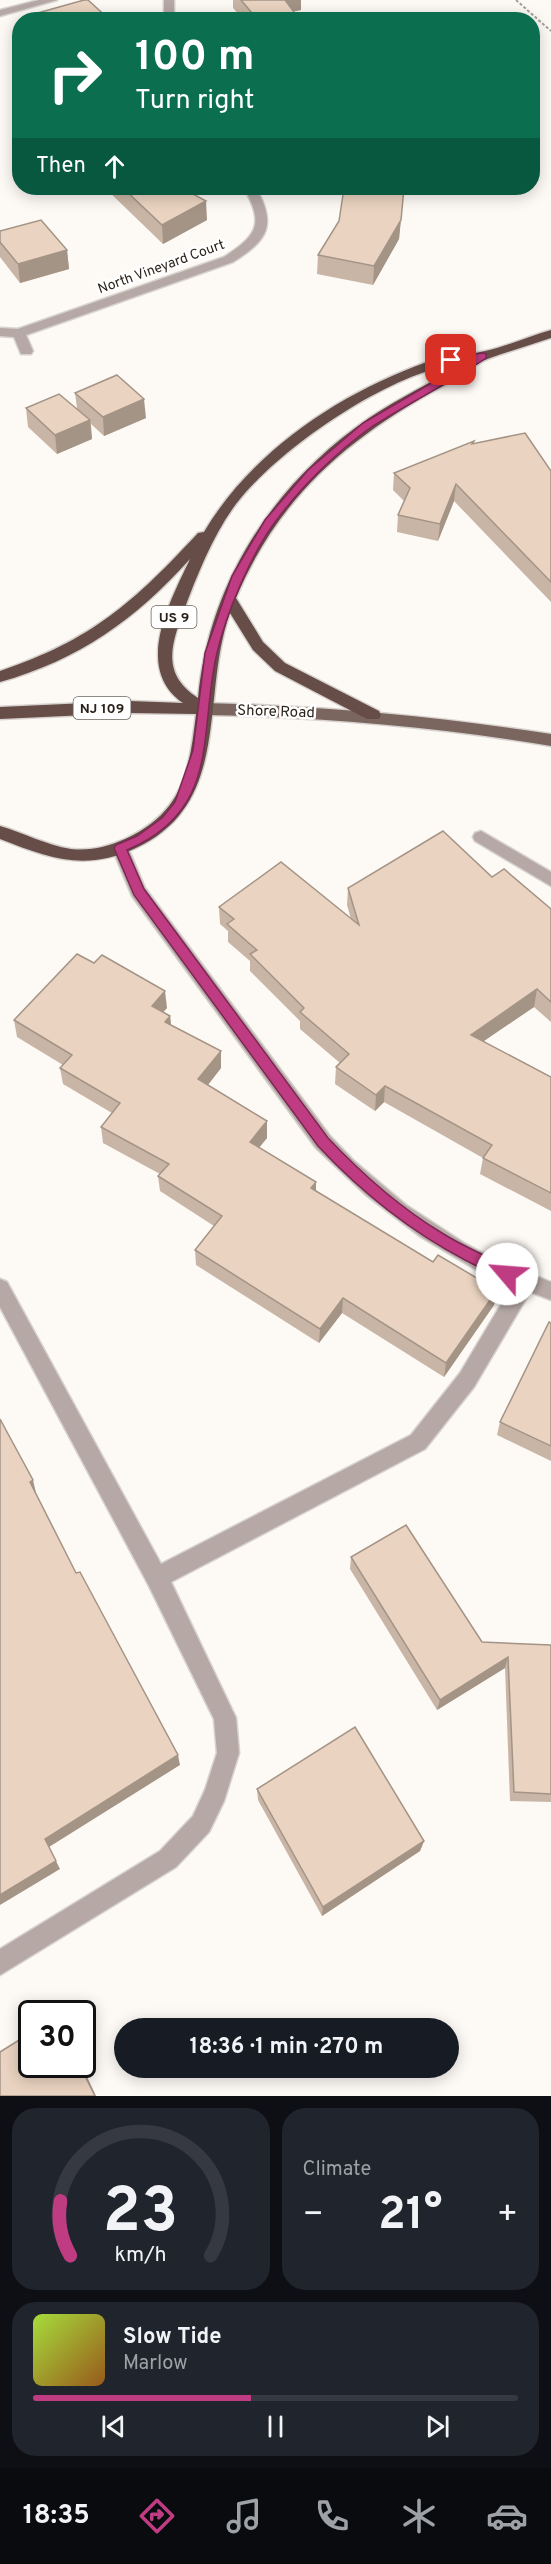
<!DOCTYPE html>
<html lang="en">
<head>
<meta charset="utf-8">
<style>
  :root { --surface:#171b24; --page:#20242c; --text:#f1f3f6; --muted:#9ea1a6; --line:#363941; --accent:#bf3c82 }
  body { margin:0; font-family:Overpass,sans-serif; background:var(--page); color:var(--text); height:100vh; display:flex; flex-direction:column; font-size:22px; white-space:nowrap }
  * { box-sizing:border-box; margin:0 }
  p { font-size:20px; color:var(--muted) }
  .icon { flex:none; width:33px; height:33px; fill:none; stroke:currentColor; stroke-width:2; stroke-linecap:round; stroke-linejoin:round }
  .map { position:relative; height:2096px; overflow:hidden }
  .sheet { display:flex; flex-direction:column; gap:12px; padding:12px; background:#0d0f14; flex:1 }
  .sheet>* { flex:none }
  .guide { position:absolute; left:12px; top:12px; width:528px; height:183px; border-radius:24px; box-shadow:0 3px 15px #0003; background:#0b6e4f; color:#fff; overflow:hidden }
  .speed { position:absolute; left:18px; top:2000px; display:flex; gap:12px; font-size:30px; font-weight:700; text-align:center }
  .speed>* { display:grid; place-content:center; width:78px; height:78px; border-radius:50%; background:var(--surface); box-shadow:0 3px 15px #0003; line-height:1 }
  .speed .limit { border:3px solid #111; border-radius:9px; background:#fff; color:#111 }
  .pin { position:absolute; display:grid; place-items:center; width:51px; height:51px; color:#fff; margin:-26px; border-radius:12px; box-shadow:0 3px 9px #0006 }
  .me { position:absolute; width:66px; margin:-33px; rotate:297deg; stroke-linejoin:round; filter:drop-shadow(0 0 4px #0008) }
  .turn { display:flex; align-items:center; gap:21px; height:126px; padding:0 24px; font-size:27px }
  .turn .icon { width:78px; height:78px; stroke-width:2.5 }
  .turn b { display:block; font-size:42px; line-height:51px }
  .then { display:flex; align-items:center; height:57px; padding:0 24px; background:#0003; gap:12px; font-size:22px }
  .big { font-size:45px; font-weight:700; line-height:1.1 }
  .sheet .card { flex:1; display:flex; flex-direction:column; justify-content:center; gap:9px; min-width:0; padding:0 21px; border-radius:24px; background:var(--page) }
  .sheet .dial { align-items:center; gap:0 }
  .dial svg { height:156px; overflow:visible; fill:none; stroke:var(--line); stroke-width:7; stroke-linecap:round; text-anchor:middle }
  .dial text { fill:var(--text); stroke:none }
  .song { display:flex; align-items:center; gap:18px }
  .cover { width:72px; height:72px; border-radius:9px; background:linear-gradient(135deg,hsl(80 70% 55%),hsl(30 70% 35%)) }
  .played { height:6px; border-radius:3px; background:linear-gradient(90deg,var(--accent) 45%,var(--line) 45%) }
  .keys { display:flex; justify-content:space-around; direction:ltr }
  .heat { display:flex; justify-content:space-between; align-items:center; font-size:33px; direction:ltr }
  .sheet .tiles { flex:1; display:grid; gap:12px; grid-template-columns:1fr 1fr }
  .card:last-child { grid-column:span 2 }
  .trip { position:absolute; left:114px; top:2018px; width:345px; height:60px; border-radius:30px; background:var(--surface); box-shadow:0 3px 15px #0003; font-weight:700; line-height:60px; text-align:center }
  .menu { display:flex; height:96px; justify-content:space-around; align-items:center; background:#090b0e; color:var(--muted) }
  .menu .icon { width:42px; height:42px }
  .menu .active { color:var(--accent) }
  .menu b { font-size:27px; color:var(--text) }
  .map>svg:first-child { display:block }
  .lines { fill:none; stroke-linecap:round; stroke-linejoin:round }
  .street-casing { stroke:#d7d2ce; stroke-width:3 }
  .primary-casing { stroke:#d7d2ce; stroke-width:3 }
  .highway-casing { stroke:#d7d2ce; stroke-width:3 }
  .path { stroke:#a59f9a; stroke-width:2; stroke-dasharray:3 2; stroke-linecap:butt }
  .street { fill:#b5a8a5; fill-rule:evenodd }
  .primary { fill:#7b655f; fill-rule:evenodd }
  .highway { fill:#664d47; fill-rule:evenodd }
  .wall { fill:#c9b5a5 }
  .shaded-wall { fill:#a49486 }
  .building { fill:#ead3c0; stroke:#a49486; stroke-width:1.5 }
  .route { fill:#bf3c82; stroke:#7c2754; stroke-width:1.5 }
  .labels { text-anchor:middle; stroke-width:5; stroke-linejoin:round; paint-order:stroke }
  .far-street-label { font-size:14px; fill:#2b231b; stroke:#fff }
  .shield { fill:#fff; stroke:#6b655f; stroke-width:1.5 }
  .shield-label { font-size:14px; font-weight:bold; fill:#2b231b }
  .street-label { font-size:15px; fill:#2b231b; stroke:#fff }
</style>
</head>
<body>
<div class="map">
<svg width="551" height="2096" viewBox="0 0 551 2096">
  <rect width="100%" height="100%" fill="#fdf9f5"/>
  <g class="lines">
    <defs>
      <g id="street">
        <path d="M39,0h18l-57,16v-6z"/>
        <rect x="164" y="0" width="10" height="20"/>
        <path d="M244,188h12c21,37 12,52 -23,74l-207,73 7,16 -2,3h-10l-7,-17 -14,-1v-8l18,1 206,-72c34,-22 40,-33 20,-69z"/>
        <path d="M481,831l70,41v14l-76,-45 -2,-4 2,-4z"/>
        <path d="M120,842l6,2 2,4 17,40 185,248 24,25 52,44 58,38 30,16 57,23v18l-21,-8 -56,95 -49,62 -254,133 65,136 3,35 -15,48 -15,31 -33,35 -176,108v-26l160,-98 33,-35 12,-26 12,-37 -3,-34 -65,-133 -149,-279v-28l7,3 154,282 250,-129 49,-62 52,-87 -32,-14 -59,-35 -55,-42 -50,-47 -184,-252 -20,-48 2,-4z"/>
      </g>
      <path id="primary" d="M204,703c117,3 232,13 347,31v12c-115,-19 -230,-29 -347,-31l-6,-2 -2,-4 2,-4z"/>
      <path id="highway" d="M551,330v8c-20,7 -41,13 -61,20 -16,6 -32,20 -47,28 -94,51 -165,111 -207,212l27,44 22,21 94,48 2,4 -2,4h-12l-92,-48 -22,-21 -23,-37c-30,83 3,190 -94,235 -51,24 -87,10 -136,-9v-13c24,7 46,19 71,23 19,2 36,-2 54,-10 58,-27 64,-66 71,-125l-66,-1 -130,6v-12l130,-6 53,2c-50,-35 -13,-101 7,-144 -54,60 -111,101 -190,123v-11c92,-31 134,-69 198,-138l6,-1c48,-81 136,-139 223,-170 19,-7 39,-6 58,-11 23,-5 44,-15 66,-21zM464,363c-31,19 -64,34 -95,55 -95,65 -160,164 -171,280 -37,-24 -27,-53 -14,-88 14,-37 29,-75 52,-106 43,-56 158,-135 228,-141z"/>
    </defs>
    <use href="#street" class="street-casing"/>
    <use href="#primary" class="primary-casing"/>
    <use href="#highway" class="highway-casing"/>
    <path class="path" d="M516,0l35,31"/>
    <use href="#street" class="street"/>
    <use href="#primary" class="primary"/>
    <use href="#highway" class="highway"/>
  </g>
  <g class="wall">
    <path d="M233,0h68v10l-7,1 6,9h-67v-4l6,-1 -6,-7z"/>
    <path d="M105,188h85v1l-3,1 20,30 -44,24z"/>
    <path d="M404,188l-5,51 -26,46 -56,-11 1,-19z"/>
    <path d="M0,231l67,19 2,19 -49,14 -20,-26z"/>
    <path d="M75,393l71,25 -42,18 -13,-12 1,15 -35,15 -29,-27 -2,-19h51z"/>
    <path d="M473,444l78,27v131l-97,-101 -16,40 -41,-9 1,-17 6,-14 -11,-11 1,-17z"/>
    <path d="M492,877l59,32v113l-17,-15 -51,34 68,36v134l-71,-37 3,-16 -99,-56 -9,9 -40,-27 1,-17 4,-4 -40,-34v-8l-50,-50v-10l-22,-19v-11l-8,-7 -1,-17 132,12 -4,-14 1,-17z"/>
    <path d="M167,1008l-4,4 7,4 1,9 50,26v17l-13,17 59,53 -8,10 57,43 117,71 64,28 -3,15 -50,72 -102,-64 -23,30 -123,-78 -1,-15 19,-24 -54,-35 -2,-15 2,-2 -57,-31 -2,-16 11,-14 -49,-29 -3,-16 3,-3 -46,-28 -3,-17z"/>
    <path d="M551,1323v138l-54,-26 3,-13z"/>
    <path d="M351,1557l131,85 69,3v157l-41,-1 -5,-133 -68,42 -87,-141z"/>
    <path d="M257,1789l167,52 -4,10 -98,65 -64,-116z"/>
  </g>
  <g class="shaded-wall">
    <path d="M282,0h19v10l-19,4z"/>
    <path d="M404,188l-5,51 -26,46 1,-19z"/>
    <path d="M206,201l1,19 -44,24 -1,-19z"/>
    <path d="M67,250l2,19 -49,14 -2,-19z"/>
    <path d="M144,399l2,19 -42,18 -1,-19z"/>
    <path d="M90,420l2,19 -35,15 -2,-19z"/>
    <path d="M456,484l-2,17 -16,40 2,-17z"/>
    <path d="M537,989l-3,18 -66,45 3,-17z"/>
    <path d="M165,991l2,17 -14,15 -1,-17z"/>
    <path d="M170,1016l2,17 -7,-11z"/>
    <path d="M221,1051v17l-22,28 -1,-17z"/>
    <path d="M385,1086l-1,16 -9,9 1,-16z"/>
    <path d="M267,1121v17l-17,20v-16z"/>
    <path d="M316,1182v15l-5,-9z"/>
    <path d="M497,1290l-3,15 -50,72 2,-14z"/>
    <path d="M343,1298l-1,15 -23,30 1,-14z"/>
    <path d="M33,1480l3,13 -3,2 -3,-13z"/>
    <path d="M508,1657l-3,11 -68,42 3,-10z"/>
    <path d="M178,1755l2,10 -131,82 11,22 -60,36v-10l45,-56z"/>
    <path d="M424,1841l-4,10 -98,65 1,-9z"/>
    <path d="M79,2064h2l15,32h-1z"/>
  </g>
  <g class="building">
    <path d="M84,0h4l22,20h-80l-3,-4z"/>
    <path d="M241,0h44l15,20h-64l-3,-4 19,-3z"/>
    <path d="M123,188h59l24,13 -44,24z"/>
    <path d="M344,188h60l-3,32 -27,46 -56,-11 21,-34z"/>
    <path d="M41,220l26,30 -49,14 -18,-22v-11z"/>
    <path d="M117,375l27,24 -41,18 -28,-24z"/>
    <path d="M59,394l31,26 -35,15 -29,-27z"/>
    <path d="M525,433l26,38v111l-95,-98 -16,40 -42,-9 12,-27 -16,-15 80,-32 -2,3z"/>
    <path d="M443,831l49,46 12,-8 47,40v93l-14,-13 -66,46 80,42v116l-68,-35 9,-13 -107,-59 -9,9 -40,-28 13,-13 -49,-42 4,-4 -54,-54 7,-4 -30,-26 7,-5 -15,-12 62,-45 78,63 -11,-37z"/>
    <path d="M77,954l17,9 8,-8 63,36 -13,15 18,10 -5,6 56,29 -23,28 69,42 -17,21 66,40 -5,6 122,74 5,-7 59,35 -51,73 -103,-65 -23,31 -125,-79 27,-34 -64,-40 11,-12 -68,-37 19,-24 -60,-35 12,-13 -58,-35z"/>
    <path d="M549,1322l2,1v123l-51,-24z"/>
    <path d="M0,1419l33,61 -3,2 46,91 4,-1 98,183 -133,84 11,22 -56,34z"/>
    <path d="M406,1525l76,117 69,3v149l-37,-2 -6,-135 -68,43 -89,-143z"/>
    <path d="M355,1727l69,114 -101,66 -66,-118z"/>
    <path d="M32,2032v32h47l16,32h-95v-44z"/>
  </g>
  <path class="route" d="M483,353l3,1v4c-36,25 -76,44 -113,68 -35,24 -75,64 -100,99 -23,32 -47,89 -56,128 -19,81 5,157 -90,197l17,39 184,249c34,36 71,69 114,95 22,14 47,24 70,36l2,5 -2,5 -5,2c-14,-6 -28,-14 -42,-21 -57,-30 -103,-67 -147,-114l-184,-251 -20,-47 2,-3 21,-9 25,-18 13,-16 18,-52 12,-97 27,-77 33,-56 43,-50 55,-47 106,-62 -22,1v-4z"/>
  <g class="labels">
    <g class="far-street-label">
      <text transform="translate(161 266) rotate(-20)" y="5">North Vineyard Court</text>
    </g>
    <g class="shield">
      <rect x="151.5" y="606" width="45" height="22" rx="4.5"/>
      <rect x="73.5" y="697" width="57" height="22" rx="4.5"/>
    </g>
    <g class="shield-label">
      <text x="174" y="622">US 9</text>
      <text x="102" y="713">NJ 109</text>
    </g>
    <g class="street-label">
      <text transform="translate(276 711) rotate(2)" y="5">Shore Road</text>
    </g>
  </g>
</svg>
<div class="speed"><div class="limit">30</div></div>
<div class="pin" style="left:451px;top:360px;background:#d93025"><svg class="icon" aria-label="arrive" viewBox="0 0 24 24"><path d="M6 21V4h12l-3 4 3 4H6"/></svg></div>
<svg class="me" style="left:507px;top:1274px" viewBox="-20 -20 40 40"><circle r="19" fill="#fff"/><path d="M0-13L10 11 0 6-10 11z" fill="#bf3c82"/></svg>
<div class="trip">18:36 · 1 min · 270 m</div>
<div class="guide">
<div class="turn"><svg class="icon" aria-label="right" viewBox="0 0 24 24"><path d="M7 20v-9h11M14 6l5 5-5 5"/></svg><div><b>100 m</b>Turn right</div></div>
<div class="then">Then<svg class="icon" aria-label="ahead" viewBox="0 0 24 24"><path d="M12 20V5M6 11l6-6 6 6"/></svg></div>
</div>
</div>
<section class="sheet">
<div class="tiles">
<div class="card dial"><svg viewBox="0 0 100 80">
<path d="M14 69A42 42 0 1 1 86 69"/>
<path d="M14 69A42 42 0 0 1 9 41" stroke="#bf3c82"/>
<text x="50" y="56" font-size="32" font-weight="700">23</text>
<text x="50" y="72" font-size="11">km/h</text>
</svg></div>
<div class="card"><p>Climate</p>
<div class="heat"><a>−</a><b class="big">21°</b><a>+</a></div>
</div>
<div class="card">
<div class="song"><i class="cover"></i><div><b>Slow Tide</b><p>Marlow</p></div></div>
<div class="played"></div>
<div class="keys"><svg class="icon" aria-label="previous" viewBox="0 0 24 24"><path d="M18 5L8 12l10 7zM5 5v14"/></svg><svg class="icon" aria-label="pause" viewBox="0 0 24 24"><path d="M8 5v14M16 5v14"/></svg><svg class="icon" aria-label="next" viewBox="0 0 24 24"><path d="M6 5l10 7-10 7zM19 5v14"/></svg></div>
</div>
</div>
</section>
<nav class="menu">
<b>18:35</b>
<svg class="icon active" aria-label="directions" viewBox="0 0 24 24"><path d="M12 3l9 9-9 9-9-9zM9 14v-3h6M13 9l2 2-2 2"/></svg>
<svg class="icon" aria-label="music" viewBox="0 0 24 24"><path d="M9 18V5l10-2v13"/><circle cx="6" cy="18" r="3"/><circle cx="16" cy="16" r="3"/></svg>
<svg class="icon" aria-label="phone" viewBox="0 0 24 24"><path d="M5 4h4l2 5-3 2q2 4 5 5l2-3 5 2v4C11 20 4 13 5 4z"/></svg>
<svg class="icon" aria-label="climate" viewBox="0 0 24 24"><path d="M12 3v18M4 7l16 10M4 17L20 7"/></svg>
<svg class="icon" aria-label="car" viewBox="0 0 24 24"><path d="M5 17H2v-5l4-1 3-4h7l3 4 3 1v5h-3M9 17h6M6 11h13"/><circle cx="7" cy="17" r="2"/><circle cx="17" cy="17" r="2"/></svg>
</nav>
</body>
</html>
